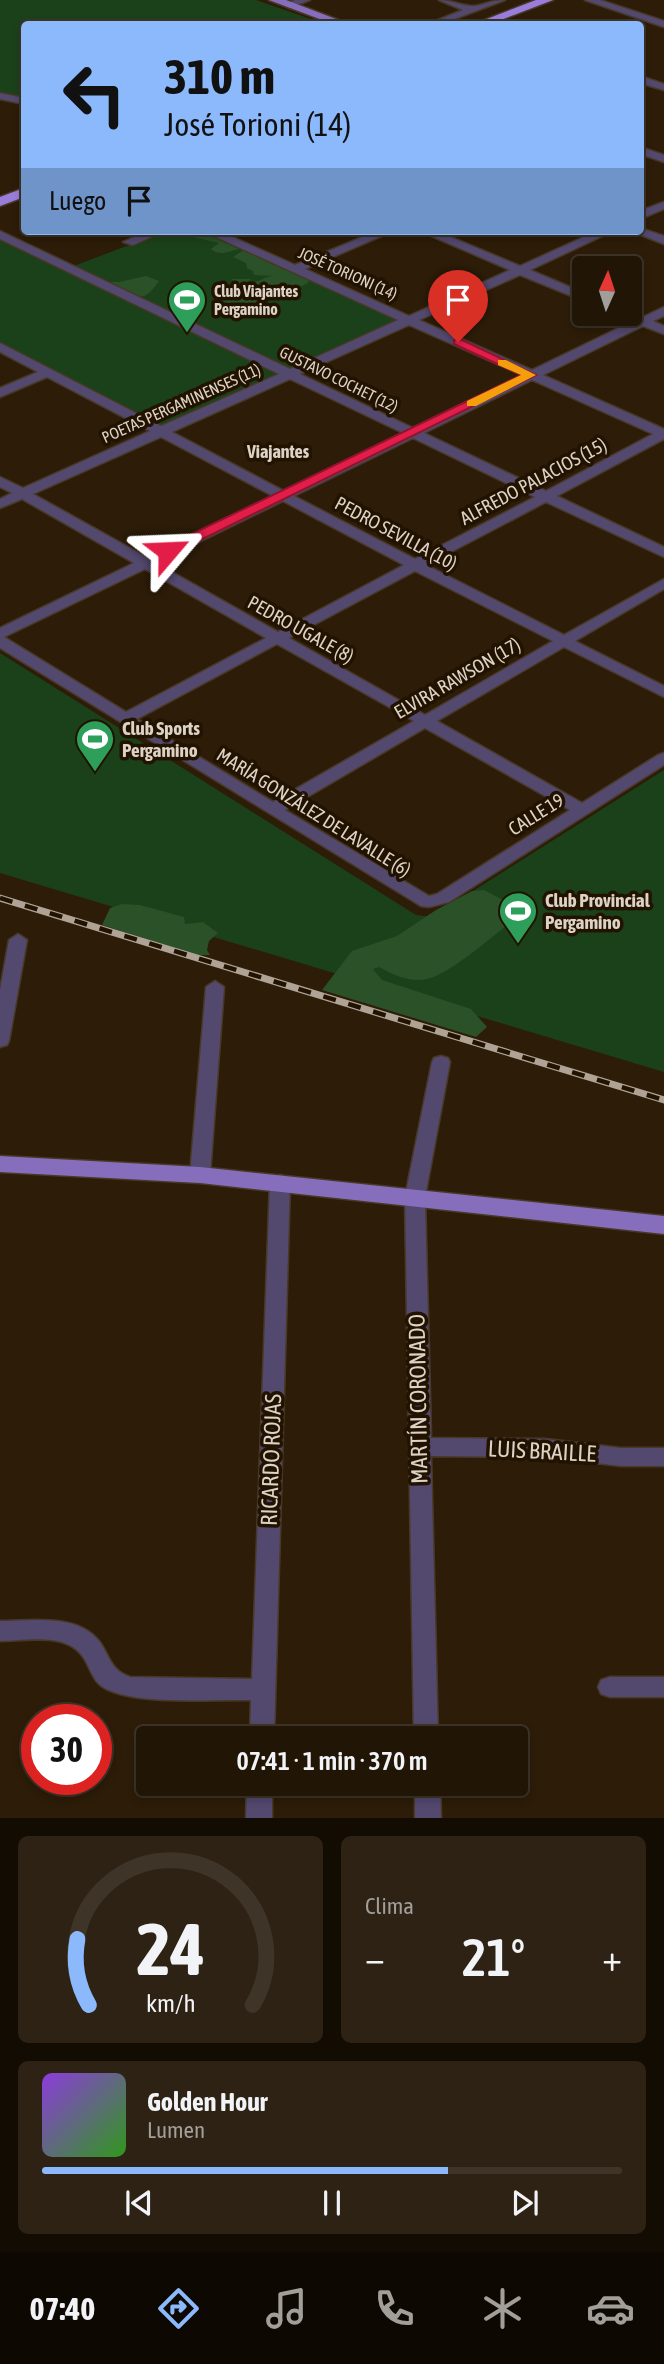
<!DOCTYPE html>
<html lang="es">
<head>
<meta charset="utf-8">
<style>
  :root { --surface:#211506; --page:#2d2214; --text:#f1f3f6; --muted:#a29f9b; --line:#3e3428; --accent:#8bb9fc }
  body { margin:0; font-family:"Asap Condensed",sans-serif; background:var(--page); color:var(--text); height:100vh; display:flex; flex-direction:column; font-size:26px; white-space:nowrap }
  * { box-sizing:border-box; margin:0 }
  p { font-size:23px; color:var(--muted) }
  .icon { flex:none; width:38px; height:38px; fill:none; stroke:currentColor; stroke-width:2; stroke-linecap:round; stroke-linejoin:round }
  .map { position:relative; height:1818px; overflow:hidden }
  .sheet { display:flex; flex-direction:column; gap:18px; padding:18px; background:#120c03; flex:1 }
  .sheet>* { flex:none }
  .hud { position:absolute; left:21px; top:21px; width:623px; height:214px; border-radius:7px; box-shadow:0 4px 10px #0003,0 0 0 2px var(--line); background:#8bb9fc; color:#111; overflow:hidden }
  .needle { width:46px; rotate:3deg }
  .fabs { position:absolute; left:572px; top:256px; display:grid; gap:14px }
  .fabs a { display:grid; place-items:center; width:70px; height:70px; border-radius:7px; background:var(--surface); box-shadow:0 4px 10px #0003,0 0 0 2px var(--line); font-size:35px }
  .speed { position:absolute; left:21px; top:1704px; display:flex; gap:14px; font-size:35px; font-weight:700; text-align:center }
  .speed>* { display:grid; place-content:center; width:91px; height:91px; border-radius:50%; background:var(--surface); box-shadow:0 4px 10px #0003,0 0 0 2px var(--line); line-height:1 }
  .speed .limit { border:10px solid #d22; background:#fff; color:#111 }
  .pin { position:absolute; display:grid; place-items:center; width:60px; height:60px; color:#fff; margin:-72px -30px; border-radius:50% 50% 50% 0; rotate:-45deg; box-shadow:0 0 7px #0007 }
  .pin .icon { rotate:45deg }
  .me { position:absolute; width:77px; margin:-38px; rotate:64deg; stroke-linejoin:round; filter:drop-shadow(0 0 5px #0008) }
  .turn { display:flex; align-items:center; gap:24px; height:147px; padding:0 28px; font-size:32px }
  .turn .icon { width:91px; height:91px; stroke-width:2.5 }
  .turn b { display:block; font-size:49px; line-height:60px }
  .then { display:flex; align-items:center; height:66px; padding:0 28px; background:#0003; gap:14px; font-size:26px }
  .big { font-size:52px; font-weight:600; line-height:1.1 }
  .sheet .tile { flex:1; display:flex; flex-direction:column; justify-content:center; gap:10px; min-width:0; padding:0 24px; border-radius:10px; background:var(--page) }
  .sheet .dial { align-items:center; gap:0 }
  .dial svg { height:182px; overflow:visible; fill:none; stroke:var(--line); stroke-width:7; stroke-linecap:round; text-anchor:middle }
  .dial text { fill:var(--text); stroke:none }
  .song { display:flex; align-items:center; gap:21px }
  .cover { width:84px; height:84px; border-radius:10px; background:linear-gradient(135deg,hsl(270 70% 55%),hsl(110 70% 35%)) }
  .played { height:7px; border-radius:4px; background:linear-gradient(90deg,var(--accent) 70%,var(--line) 70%) }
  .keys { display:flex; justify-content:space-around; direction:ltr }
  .heat { display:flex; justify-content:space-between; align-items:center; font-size:38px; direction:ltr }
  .sheet .tiles { flex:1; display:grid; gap:18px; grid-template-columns:1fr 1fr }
  .tile:last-child { grid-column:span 2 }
  .trip { position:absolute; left:136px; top:1726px; width:392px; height:70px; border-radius:7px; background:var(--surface); box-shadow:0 4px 10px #0003,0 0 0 2px var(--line); font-weight:600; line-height:70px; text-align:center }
  .tabs { display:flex; height:112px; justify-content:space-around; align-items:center; background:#0d0802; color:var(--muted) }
  .tabs .icon { width:49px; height:49px }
  .tabs .current { color:var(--accent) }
  .tabs b { font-size:32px; color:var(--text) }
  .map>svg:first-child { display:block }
  .green { fill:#1b411a }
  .forest { fill:#2a5128 }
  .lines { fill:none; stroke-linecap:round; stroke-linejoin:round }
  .minor-casing { stroke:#483926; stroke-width:3 }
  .major-casing { stroke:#483926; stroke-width:3 }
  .highway-casing { stroke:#483926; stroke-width:3 }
  .minor { fill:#53486e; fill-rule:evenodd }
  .major { fill:#866ebc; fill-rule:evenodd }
  .highway { fill:#9a7ddb; fill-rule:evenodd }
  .rail-casing { stroke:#afa395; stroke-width:7 }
  .rail { stroke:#221301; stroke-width:4.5; stroke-dasharray:13; stroke-linecap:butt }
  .route { fill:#e11d48; stroke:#92132f; stroke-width:2 }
  .slow { fill:#f59e0b }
  .labels { text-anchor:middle; stroke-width:7; stroke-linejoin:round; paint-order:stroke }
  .far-street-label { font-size:16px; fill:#ddd2c6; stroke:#221301 }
  .far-poi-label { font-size:16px; font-weight:bold; fill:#ddd2c6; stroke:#221301; text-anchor:start }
  .far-neighbourhood-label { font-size:18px; font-weight:bold; fill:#ddd2c6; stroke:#221301 }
  .street-label { font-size:19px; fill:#ddd2c6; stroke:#221301 }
  .poi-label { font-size:19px; font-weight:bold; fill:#ddd2c6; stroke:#221301; text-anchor:start }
  .near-street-label { font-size:23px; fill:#ddd2c6; stroke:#221301 }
</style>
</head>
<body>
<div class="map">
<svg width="664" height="1818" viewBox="0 0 664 1818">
  <rect width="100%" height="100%" fill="#2c1c08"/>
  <g class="green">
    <path d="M0,0h256l69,24h-301v77l-24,-5z"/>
    <path d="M166,231h36l198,90 -238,106 -162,-83v-106l66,31z"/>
    <path d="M0,653l416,262 16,2 232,-147v302l-664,-199z"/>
  </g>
  <g class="forest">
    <path d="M176,231h23l40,18c-11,2 -17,8 -28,0l8,-6 -31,-7 -18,-1z"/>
    <path d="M245,249l28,16 8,1v3l9,1 19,10 -1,3 -27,13c-13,-3 -26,-12 -38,-5 6,4 15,3 22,7 -5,10 -21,17 -33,13 -4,-1 -11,-6 -16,-8v-4l13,-4 10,-8 -7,-8h19l-3,3c10,2 16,-6 26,-6l-20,-1 -1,-4 -6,-3 -1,-5 -13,-6z"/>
    <path d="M146,276l13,5c-17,24 -18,14 -38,7 -7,-2 -11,-3 -17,-6h15z"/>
    <path d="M484,890l32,17 4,9c-24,15 -73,64 -100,64 -16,0 -28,-6 -41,-13l-6,2 9,11 89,29 16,18 -11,10 -154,-47 30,-39 45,-15 39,-26 36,-19z"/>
    <path d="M122,904l18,1 44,12 1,7 18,-2 15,11 -9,8 -2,9 3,5h-13l-95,-30 8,-17z"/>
  </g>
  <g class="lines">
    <defs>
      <g id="minor">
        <path d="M295,0h15l-21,8 -5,-3z"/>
        <path d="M439,0c12,0 26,7 36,6 11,-2 18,-6 30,-6l-64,24h-13l35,-14z"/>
        <path d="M585,0h15l64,21v6z"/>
        <path d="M640,76l24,8v6l-24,-7z"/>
        <path d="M0,93l24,5v6l-24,-5z"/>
        <path d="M640,147l24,8v7l-24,-8z"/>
        <path d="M664,202v7l-24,10v-8z"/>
        <path d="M640,228l24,8v8l-28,-11 -2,-2h6z"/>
        <path d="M0,231l290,138 108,-49 -195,-89h16l76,34 82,-34h16l-88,38 104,47 101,-46 -90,-39h16l84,35 77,-35h16l-83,39 54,23v8l-64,-26 -101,45 113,50 101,-49 -16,-8 13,-2 13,6 21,-10v9l-11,5 11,5v8l-21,-8 -100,49 121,54v10l-107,57 107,51v10l-118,-55 -120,63 138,70 100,-56v10l-89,52 89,45v11l-100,-50 -127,74 145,82 76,-48 6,-2v12l-215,137 -20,5 -8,-1 -421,-258v-20l134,-65 -112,-64 -22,9v-9l12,-6 -12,-6v-10l23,11 127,-57 -103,-54 -47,20v-9l38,-16 -38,-20v-9l161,83 118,-52 -279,-135zM409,325l113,50 -109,53 -113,-54zM290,379l113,54 -119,58 -112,-59zM532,380l121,54 -107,57 -122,-58zM161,437l112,59 -127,61 -113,-63zM413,438l122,59 -120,62 -121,-63zM283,501l121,64 -126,67 -122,-69zM145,569l121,69 -140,74 -122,-75zM415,571l138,70 -128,74 -136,-77zM277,644l137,77 -141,81 -136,-83zM425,728l145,82 -133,84 -8,2 -144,-86z"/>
        <path d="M148,231h17l-32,14 -10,-3z"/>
        <path d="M18,934l9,6 -18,101 -2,4 -7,2v-57l9,-50z"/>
        <path d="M215,981l9,6 -14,188 -3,5h-14l-3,-5 16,-188z"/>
        <path d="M441,1056l7,2 2,4 -25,135 6,241 114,1 76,9h43v18h-43l-76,-9 -114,-1 7,282h-24l-9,-541 27,-135 2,-4z"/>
        <path d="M280,1175l7,2 3,5 -16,556h-24l1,-38c-39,-1 -105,5 -140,-9 -17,-6 -18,-17 -26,-31 -16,-29 -58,-19 -85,-19v-20c31,0 77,-8 99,20 11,15 11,29 31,36l122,2 18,-497 3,-5z"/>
        <path d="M610,1677h54v20h-54l-9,-3 -3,-7 3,-7z"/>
        <path d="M247,1783h25v35h-26z"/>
        <path d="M415,1783h25l1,35h-26z"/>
      </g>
      <g id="major">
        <path d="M269,0h17l63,24h-16z"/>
        <path d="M0,1156l200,11 464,49v18l-464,-51 -200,-11z"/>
      </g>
      <g id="highway">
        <path d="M536,0h17l-63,24h-16z"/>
        <path d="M24,188v9l-24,9v-9z"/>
      </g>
    </defs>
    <use href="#minor" class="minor-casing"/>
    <use href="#major" class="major-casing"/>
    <use href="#highway" class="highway-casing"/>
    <use href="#minor" class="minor"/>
    <use href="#major" class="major"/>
    <use href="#highway" class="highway"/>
    <defs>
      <path id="rail" d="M0,898l664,202"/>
    </defs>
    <use href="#rail" class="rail-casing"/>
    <use href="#rail" class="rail"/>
  </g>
  <path class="route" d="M454,340h8l74,35 -364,179h-9v-6l358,-173 -67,-31z"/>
  <path class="slow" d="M498,360h8l30,15 -60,31h-9v-5l54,-26 -23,-10z"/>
  <defs>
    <symbol id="stadium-pin" viewBox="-11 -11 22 30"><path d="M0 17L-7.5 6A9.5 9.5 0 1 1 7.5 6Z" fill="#2e9e5b" stroke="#221301"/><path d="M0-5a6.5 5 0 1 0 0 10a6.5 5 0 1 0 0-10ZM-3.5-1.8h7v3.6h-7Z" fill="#fff"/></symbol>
  </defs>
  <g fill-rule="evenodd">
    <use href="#stadium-pin" x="165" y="278" width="44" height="60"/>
    <use href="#stadium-pin" x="73" y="717" width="44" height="60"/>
    <use href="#stadium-pin" x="496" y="889" width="44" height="60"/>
  </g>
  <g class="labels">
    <g class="far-street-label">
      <text transform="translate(348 273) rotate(24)" y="6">JOSÉ TORIONI (14)</text>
      <text transform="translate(339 379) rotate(26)" y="6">GUSTAVO COCHET (12)</text>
      <text transform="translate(181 403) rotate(-24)" y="6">POETAS PERGAMINENSES (11)</text>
    </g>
    <g class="far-poi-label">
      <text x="214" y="297">Club Viajantes<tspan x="214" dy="18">Pergamino</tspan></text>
    </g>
    <g class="far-neighbourhood-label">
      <text x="278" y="458">Viajantes</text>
    </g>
    <g class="street-label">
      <text transform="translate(533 481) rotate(-28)" y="7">ALFREDO PALACIOS (15)</text>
      <text transform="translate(396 533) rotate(28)" y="7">PEDRO SEVILLA (10)</text>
      <text transform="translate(301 629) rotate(29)" y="7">PEDRO UGALE (8)</text>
      <text transform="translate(457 678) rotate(-30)" y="7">ELVIRA RAWSON (17)</text>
      <text transform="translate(314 812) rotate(32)" y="7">MARÍA GONZÁLEZ DE LAVALLE (6)</text>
      <text transform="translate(536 814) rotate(-32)" y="7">CALLE 19</text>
    </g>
    <g class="poi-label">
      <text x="122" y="735">Club Sports<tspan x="122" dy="22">Pergamino</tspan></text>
      <text x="545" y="907">Club Provincial<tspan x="545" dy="22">Pergamino</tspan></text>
    </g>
    <g class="near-street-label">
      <text transform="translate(418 1399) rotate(-91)" y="8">MARTÍN CORONADO</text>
      <text transform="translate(542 1451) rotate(3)" y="8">LUIS BRAILLE</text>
      <text transform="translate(271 1460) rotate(-88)" y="8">RICARDO ROJAS</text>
    </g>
  </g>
</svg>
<div class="fabs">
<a><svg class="needle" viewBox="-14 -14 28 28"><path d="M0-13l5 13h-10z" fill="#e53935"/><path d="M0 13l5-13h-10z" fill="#a29f9b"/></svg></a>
</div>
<div class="speed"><div class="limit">30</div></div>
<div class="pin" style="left:458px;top:342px;background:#d93025"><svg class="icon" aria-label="arrive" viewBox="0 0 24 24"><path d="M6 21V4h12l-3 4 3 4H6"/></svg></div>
<svg class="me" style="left:168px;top:551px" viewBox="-20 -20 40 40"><path d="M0-17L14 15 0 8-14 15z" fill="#e11d48" stroke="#fff" stroke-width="4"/></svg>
<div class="trip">07:41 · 1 min · 370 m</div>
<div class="hud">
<div class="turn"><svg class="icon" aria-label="left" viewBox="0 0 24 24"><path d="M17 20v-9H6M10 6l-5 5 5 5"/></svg><div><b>310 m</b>José Torioni (14)</div></div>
<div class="then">Luego<svg class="icon" aria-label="arrive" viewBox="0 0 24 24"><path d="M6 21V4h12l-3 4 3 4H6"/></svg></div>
</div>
</div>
<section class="sheet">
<div class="tiles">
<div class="tile dial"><svg viewBox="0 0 100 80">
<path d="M14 69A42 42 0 1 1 86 69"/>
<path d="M14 69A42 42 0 0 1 9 40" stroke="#8bb9fc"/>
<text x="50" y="56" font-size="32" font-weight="700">24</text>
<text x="50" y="72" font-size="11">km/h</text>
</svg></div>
<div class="tile"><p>Clima</p>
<div class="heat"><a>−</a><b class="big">21°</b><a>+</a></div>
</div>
<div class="tile">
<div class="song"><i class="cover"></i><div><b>Golden Hour</b><p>Lumen</p></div></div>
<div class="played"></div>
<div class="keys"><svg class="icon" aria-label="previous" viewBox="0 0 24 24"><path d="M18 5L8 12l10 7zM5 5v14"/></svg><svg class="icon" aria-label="pause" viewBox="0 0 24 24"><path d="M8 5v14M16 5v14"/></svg><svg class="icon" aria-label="next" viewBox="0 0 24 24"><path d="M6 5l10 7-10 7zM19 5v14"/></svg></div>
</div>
</div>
</section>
<nav class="tabs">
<b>07:40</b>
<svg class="icon current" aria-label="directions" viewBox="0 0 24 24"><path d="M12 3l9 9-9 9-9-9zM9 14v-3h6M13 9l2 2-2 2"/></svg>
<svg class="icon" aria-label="music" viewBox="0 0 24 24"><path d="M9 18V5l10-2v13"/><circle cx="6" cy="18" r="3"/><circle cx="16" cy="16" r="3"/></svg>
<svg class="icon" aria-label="phone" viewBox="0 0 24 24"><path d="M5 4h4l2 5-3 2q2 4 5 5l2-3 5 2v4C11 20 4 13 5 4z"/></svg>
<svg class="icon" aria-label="climate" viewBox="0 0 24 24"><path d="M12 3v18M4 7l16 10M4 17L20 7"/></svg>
<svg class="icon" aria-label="car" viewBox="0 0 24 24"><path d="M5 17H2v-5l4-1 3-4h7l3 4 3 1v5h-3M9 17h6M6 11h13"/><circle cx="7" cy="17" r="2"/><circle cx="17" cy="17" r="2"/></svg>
</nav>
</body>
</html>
